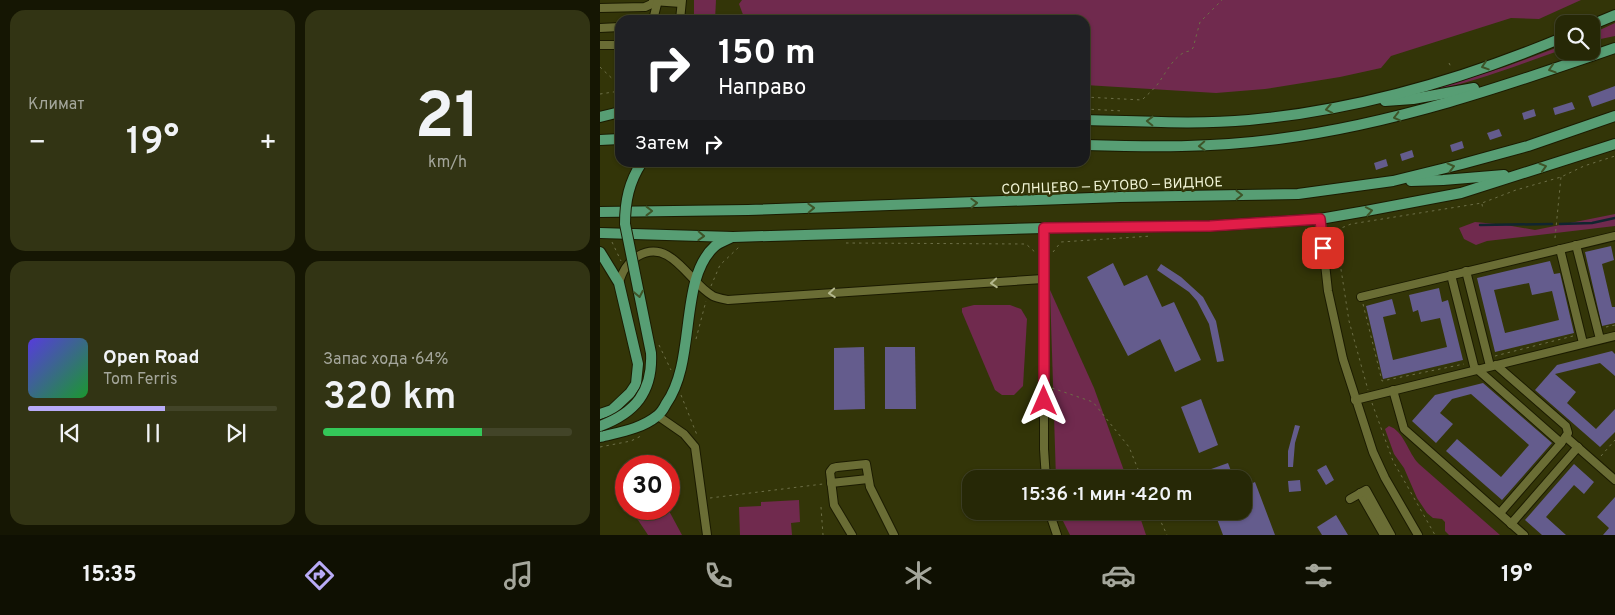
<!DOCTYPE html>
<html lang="ru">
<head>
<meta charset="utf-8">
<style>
  :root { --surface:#262806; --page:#323414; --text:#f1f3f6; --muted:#a4a69b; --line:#424428; --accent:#b8abf7 }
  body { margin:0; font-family:Overpass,sans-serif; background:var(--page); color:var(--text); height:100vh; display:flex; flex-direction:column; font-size:19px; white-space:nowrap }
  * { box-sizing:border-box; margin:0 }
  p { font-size:16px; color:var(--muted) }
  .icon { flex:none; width:28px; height:28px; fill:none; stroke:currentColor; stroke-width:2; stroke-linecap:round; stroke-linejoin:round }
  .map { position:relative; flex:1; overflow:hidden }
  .side { display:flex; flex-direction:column; gap:10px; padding:10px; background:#151603; width:600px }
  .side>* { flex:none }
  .banner { position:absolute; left:15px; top:15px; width:475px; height:152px; border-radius:15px; box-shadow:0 1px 4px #0004,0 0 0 1px var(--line); background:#202124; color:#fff; overflow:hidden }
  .fabs { position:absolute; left:955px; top:15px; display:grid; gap:10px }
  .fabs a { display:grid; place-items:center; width:45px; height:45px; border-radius:10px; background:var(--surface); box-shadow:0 1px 4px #0004,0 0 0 1px var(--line); font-size:25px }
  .speed { position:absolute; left:15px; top:455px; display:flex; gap:10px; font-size:25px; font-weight:700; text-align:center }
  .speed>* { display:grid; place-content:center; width:65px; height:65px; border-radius:50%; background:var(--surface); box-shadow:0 1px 4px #0004,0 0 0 1px var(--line); line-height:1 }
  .speed .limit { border:8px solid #d22; background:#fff; color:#111 }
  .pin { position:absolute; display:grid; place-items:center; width:42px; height:42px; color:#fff; margin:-21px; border-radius:10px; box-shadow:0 2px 8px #0006 }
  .me { position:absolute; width:55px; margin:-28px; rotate:0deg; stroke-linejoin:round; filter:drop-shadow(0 0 4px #0008) }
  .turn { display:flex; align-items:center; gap:18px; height:105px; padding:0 20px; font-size:22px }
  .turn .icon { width:65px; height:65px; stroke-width:2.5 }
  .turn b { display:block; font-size:35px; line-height:42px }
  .then { display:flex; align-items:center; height:48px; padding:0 20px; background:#0003; gap:10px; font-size:19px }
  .big { font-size:38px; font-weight:600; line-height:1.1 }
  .side .widget { flex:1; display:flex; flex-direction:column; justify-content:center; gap:8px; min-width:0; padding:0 18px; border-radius:15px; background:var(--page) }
  .side .dial { align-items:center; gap:0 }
  .dial b { font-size:65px; line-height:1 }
  .song { display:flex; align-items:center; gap:15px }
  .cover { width:60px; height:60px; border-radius:8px; background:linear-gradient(135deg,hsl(250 70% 55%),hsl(130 70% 35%)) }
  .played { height:5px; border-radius:2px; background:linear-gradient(90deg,var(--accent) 55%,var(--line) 55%) }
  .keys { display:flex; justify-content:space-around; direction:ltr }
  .heat { display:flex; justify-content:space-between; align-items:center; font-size:28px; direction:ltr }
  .charge { height:8px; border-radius:4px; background:linear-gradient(90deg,#34c759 64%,var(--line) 0) }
  .side .tiles { flex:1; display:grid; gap:10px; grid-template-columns:repeat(2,1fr) }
  .trip { position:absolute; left:362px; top:470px; width:290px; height:50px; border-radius:15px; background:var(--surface); box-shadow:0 1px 4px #0004,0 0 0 1px var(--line); font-weight:600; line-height:50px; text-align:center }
  .tabs { display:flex; height:80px; justify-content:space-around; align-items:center; background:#0f1002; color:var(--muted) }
  .tabs .icon { width:35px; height:35px }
  .tabs .on { color:var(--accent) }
  .tabs b { font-size:22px; color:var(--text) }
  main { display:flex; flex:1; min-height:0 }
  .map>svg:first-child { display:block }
  .green { fill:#702a4e }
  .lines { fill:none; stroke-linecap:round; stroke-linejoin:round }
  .stream { stroke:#11252f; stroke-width:2.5 }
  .building { fill:#645c8d; fill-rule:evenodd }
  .minor-casing { stroke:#1b1b01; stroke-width:10 }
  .major-casing { stroke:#1b1b01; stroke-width:12 }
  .path { stroke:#6d6f47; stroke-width:1; stroke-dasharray:2.5 4; stroke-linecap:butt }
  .minor { stroke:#6a6d35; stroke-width:8 }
  .major { stroke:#579e74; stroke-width:10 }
  .major-bridge-casing { stroke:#1b1b01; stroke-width:12; stroke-linecap:butt }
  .major-bridge { stroke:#579e74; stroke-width:10 }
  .oneway { stroke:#3e5428 }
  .oneway2 { stroke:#b5b88e }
  .route-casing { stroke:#92132f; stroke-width:12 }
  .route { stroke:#e11d48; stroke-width:9 }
  .labels { text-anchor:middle; stroke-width:5; stroke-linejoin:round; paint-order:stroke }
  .street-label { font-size:14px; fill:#f2f5d7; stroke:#333508 }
</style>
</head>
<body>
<main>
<section class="side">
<div class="tiles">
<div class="widget"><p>Климат</p>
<div class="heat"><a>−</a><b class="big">19°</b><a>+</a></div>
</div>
<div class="widget dial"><b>21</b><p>km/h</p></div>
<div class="widget">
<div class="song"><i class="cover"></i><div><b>Open Road</b><p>Tom Ferris</p></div></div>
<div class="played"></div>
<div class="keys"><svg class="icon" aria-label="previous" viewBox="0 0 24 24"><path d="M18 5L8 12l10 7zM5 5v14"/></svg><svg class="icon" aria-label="pause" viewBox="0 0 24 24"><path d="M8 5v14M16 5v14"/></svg><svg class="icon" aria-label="next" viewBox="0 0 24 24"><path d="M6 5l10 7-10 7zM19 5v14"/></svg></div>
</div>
<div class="widget"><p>Запас хода · 64%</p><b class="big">320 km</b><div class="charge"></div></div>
</div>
</section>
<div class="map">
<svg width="1015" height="535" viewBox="0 0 1015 535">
  <rect width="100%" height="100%" fill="#333508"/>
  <g class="green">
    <path d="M94,0h22l-1,20h-21z"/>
    <path d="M142,0h839l-42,19 -28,-1 -120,38 -10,12 -41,9 -75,12 -49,4 -131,-8v-65h-340l-6,-16z"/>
    <path d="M1015,23v13l-24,5v-7z"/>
    <path d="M964,45v4c-46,16 -92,35 -140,43l81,-25z"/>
    <path d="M1015,214v12l-128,15 -11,4 -12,-6 -5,-11 16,-6 31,3 29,5z"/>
    <path d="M450,290l44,98 33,91h-71z"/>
    <path d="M374,305h36l11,4 6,10 -4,67 -9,9h-12l-7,-5 -33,-78v-4z"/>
    <path d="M789,426c15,5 19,27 30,38l81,71h-51l-4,-4v-9l-3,-3 -9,-1 -6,-5 -10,-15 -13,-30 -10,-14 -9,-25z"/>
    <path d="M199,500l1,22 -9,1 1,12h-52l-1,-28 22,-1v-4z"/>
    <path d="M35,509h33l14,26h-34l-12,-18z"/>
    <path d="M458,511h80l8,24h-76z"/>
  </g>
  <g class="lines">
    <g class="stream">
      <path d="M960,224l32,-1 23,-5"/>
      <path d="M880,225l72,-1"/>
    </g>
  </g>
  <g class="building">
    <path d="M1015,86v13l-23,8 -4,-11z"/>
    <path d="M972,102l3,7 -20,6 -2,-7z"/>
    <path d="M934,109l2,7 -12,4 -2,-7z"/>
    <path d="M899,129l3,7 -12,4 -3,-7z"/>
    <path d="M862,141l2,7 -12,4 -2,-7z"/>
    <path d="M812,150l2,7 -12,4 -2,-7z"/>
    <path d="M786,159l2,7 -12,4 -2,-7z"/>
    <path d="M1011,246l3,14 -12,4 10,43h3v16l-13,3 -17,-74z"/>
    <path d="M950,261l4,13 6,-1 14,60 -79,19 -18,-74zM929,283l3,12 20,-4 7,29 -54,13 -11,-43z"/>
    <path d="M513,263l11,23 23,-11 15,32 12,-5 27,58 -26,12 -15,-33 -32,17 -41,-79z"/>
    <path d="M561,264l20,13 22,20 13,24 8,40 -7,1 -8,-38 -12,-23 -8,-9 -32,-22z"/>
    <path d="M839,288l3,14 6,-2 15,60 -80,19 -17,-73 26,-7 4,15 -13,3 10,43 54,-13 -7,-29 -19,4 -3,-12 -5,2 -4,-17z"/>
    <path d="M264,347l1,62 -31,1v-62z"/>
    <path d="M285,347h30l1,62h-31z"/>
    <path d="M1012,351l3,3v22l-15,-13 -45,11 21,18 -9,11 29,26 19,-20v23l-15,15 -65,-57 22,-25z"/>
    <path d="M883,383l69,60 -50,57 -56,-49 11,-12 44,38 28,-32 -58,-51 -19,5 -12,14 13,11 -17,19 -24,-22 23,-26z"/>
    <path d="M601,399l17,46 -19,8 -18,-46z"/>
    <path d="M695,425l5,1 -5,17 -2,24h-5v-16z"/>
    <path d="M628,463l6,16h-32l-2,-6z"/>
    <path d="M974,464l20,18 -10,12 -10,-9 -28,32 20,18h-24l-17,-15z"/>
    <path d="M726,465l8,15 -8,5 -9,-15z"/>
    <path d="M700,480l1,11 -12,1 -1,-11z"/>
    <path d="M655,482l20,53h-52l-9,-24h30v-24z"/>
    <path d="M1015,497v38h-12l6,-7 -12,-11z"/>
    <path d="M736,515l12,20h-26l-5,-8z"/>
  </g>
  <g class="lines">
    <defs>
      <g id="minor">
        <path d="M53,1l28,2"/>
        <path d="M0,8l45,-1 13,-6"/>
        <path d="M53,20l5,-20"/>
        <path d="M80,20l2,-20"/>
        <path d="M0,28l20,-1"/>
        <path d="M0,45h20"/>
        <path d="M720,219l8,72 15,68 30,93 12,26 33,57"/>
        <path d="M444,228v221l2,30"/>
        <path d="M976,245l24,94"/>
        <path d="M960,249l23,94"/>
        <path d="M866,271l24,95"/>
        <path d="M851,275l24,95"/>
        <path d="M19,283c3,-12 8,-20 19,-27 33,-19 51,27 75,40 4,2 10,3 15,4l315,-21"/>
        <path d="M761,297l254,-61"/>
        <path d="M896,365l70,61 2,7 -7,10"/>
        <path d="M877,369l84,74 -61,70"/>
        <path d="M793,390l11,39 120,106"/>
        <path d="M755,400l260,-64"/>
        <path d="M58,416l26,18 11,13 12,88"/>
        <path d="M966,437l49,43"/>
        <path d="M231,483l37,-4"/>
        <path d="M760,493l24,42"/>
        <path d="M750,499l16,-9 25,45"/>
        <path d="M449,511l8,24"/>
        <path d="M911,524l67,-77"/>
        <path d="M252,535l-18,-30 -4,-33 3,-4 4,-1 29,-3 4,23 24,48"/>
      </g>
      <g id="major">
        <path d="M991,25l24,-10"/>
        <path d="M785,101l28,-2 61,-11"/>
        <path d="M0,117l20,-5"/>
        <path d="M485,120c54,1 109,5 164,0 108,-10 215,-41 315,-83"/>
        <path d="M0,140l20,-1"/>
        <path d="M485,145c64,2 129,3 193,-6 116,-15 227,-53 337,-91"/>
        <path d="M811,181l32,-1 61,-5"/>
        <path d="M0,212l148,-2 372,-13 178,-3 95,-13 69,-17 66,-18 87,-30"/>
        <path d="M0,233l133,4 311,-9 166,-2 110,-7 46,-8 95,-18 154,-49"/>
        <path d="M0,252l19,31 19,81 -2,20 -6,9 -18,17 -12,4"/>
        <path d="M0,437c20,-5 41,-8 57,-21 4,-3 7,-8 9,-12 31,-43 12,-125 49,-158 5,-4 12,-6 17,-9"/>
      </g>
    </defs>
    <use href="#minor" class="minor-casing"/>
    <use href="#major" class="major-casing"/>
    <g class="path">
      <path d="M849,63l2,4"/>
      <path d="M0,67l20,19"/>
      <path d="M0,94l20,-3"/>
      <path d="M485,97l57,3c5,-5 10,-9 15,-15 8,-10 18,-33 33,-34l3,-3 7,-26 22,-22"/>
      <path d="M485,109l39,2"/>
      <path d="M882,204l1,6"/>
      <path d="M705,229l4,3 3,8 3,-1"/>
      <path d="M736,237l13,84 19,69"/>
      <path d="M729,238l7,-1 3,-8 12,-5 131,-21 34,-13 45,-13 23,-11 31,-10"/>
      <path d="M955,238l6,-61"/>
      <path d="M12,242l9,19"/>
      <path d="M246,243l180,1 10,9"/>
      <path d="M453,252l8,-10 91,-6"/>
      <path d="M111,286l9,-21 19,-18"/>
      <path d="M763,304l19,77 82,-17"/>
      <path d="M1006,327l9,-2"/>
      <path d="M96,339l10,-38"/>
      <path d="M59,345l12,25"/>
      <path d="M895,356l78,-20"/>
      <path d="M452,388l41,14 36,45 13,32"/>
      <path d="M81,395l16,40"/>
      <path d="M772,403l21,58 42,74"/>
      <path d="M0,447l31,-6 10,-5"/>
      <path d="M1001,456l14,-16"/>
      <path d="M110,498l113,-14"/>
      <path d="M221,507l2,28"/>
      <path d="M556,511l11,24"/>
    </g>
    <use href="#minor" class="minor"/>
    <use href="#major" class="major"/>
    <defs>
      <path id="major-bridge" d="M0,426c35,-13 53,-34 51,-73l-26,-129c0,-23 4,-42 17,-62"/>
    </defs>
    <use href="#major-bridge" class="major-bridge-casing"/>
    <use href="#major-bridge" class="major-bridge"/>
  </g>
  <defs><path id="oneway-chevron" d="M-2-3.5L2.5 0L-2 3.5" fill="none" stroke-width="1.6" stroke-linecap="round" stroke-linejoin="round" transform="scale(1.25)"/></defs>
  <g class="oneway">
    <use href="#oneway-chevron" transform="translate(885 66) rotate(162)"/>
    <use href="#oneway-chevron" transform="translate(952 69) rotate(162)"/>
    <use href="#oneway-chevron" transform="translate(729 109) rotate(169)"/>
    <use href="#oneway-chevron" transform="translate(797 117) rotate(166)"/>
    <use href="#oneway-chevron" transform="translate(550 121) rotate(-179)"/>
    <use href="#oneway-chevron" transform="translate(602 146) rotate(177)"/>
    <use href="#oneway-chevron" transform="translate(851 167) rotate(-14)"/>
    <use href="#oneway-chevron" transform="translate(943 167) rotate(-17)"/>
    <use href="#oneway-chevron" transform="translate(639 195) rotate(-1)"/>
    <use href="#oneway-chevron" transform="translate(374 203) rotate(-2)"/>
    <use href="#oneway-chevron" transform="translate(211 208) rotate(-2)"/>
    <use href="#oneway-chevron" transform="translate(49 211)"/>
    <use href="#oneway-chevron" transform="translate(769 211) rotate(-11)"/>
    <use href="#oneway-chevron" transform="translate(101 236) rotate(2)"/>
    <use href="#oneway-chevron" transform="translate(39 294) rotate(79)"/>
  </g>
  <g class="oneway2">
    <use href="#oneway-chevron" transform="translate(394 283) rotate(176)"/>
    <use href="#oneway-chevron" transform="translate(232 293) rotate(176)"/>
  </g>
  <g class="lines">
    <defs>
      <path id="route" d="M444,401v-173l166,-2 110,-7 3,29"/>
    </defs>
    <use href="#route" class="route-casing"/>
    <use href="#route" class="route"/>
  </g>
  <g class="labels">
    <g class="street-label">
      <text transform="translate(512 185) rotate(-2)" y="5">СОЛНЦЕВО — БУТОВО — ВИДНОЕ</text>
    </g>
  </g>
</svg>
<div class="fabs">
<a><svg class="icon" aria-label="search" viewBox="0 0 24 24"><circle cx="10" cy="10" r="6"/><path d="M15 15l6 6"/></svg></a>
</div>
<div class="speed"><div class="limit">30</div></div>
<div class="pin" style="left:723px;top:248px;background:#d93025"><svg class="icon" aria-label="arrive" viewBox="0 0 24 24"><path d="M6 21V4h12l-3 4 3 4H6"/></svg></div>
<svg class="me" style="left:444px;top:401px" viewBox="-20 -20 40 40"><path d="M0-17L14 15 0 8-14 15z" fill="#e11d48" stroke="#fff" stroke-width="4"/></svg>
<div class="trip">15:36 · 1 мин · 420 m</div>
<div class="banner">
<div class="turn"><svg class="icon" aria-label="right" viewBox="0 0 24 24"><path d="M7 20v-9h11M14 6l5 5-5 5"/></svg><div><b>150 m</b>Направо</div></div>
<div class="then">Затем<svg class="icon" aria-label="right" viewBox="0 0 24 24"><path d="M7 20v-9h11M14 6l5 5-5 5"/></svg></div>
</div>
</div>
</main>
<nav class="tabs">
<b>15:35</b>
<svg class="icon on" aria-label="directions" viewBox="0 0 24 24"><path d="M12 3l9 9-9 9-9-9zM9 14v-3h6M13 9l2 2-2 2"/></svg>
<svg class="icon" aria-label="music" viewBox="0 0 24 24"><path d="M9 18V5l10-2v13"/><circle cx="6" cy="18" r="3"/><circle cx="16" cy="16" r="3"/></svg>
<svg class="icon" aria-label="phone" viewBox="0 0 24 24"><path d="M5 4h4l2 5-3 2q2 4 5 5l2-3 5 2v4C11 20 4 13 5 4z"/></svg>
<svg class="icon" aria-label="climate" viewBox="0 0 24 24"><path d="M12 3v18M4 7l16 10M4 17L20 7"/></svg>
<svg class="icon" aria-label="car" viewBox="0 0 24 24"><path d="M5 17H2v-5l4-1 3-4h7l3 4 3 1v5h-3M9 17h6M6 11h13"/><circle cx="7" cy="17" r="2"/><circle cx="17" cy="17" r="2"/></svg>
<svg class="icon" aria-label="filters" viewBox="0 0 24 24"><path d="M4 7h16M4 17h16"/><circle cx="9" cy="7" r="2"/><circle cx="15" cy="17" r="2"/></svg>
<b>19°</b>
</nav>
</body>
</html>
